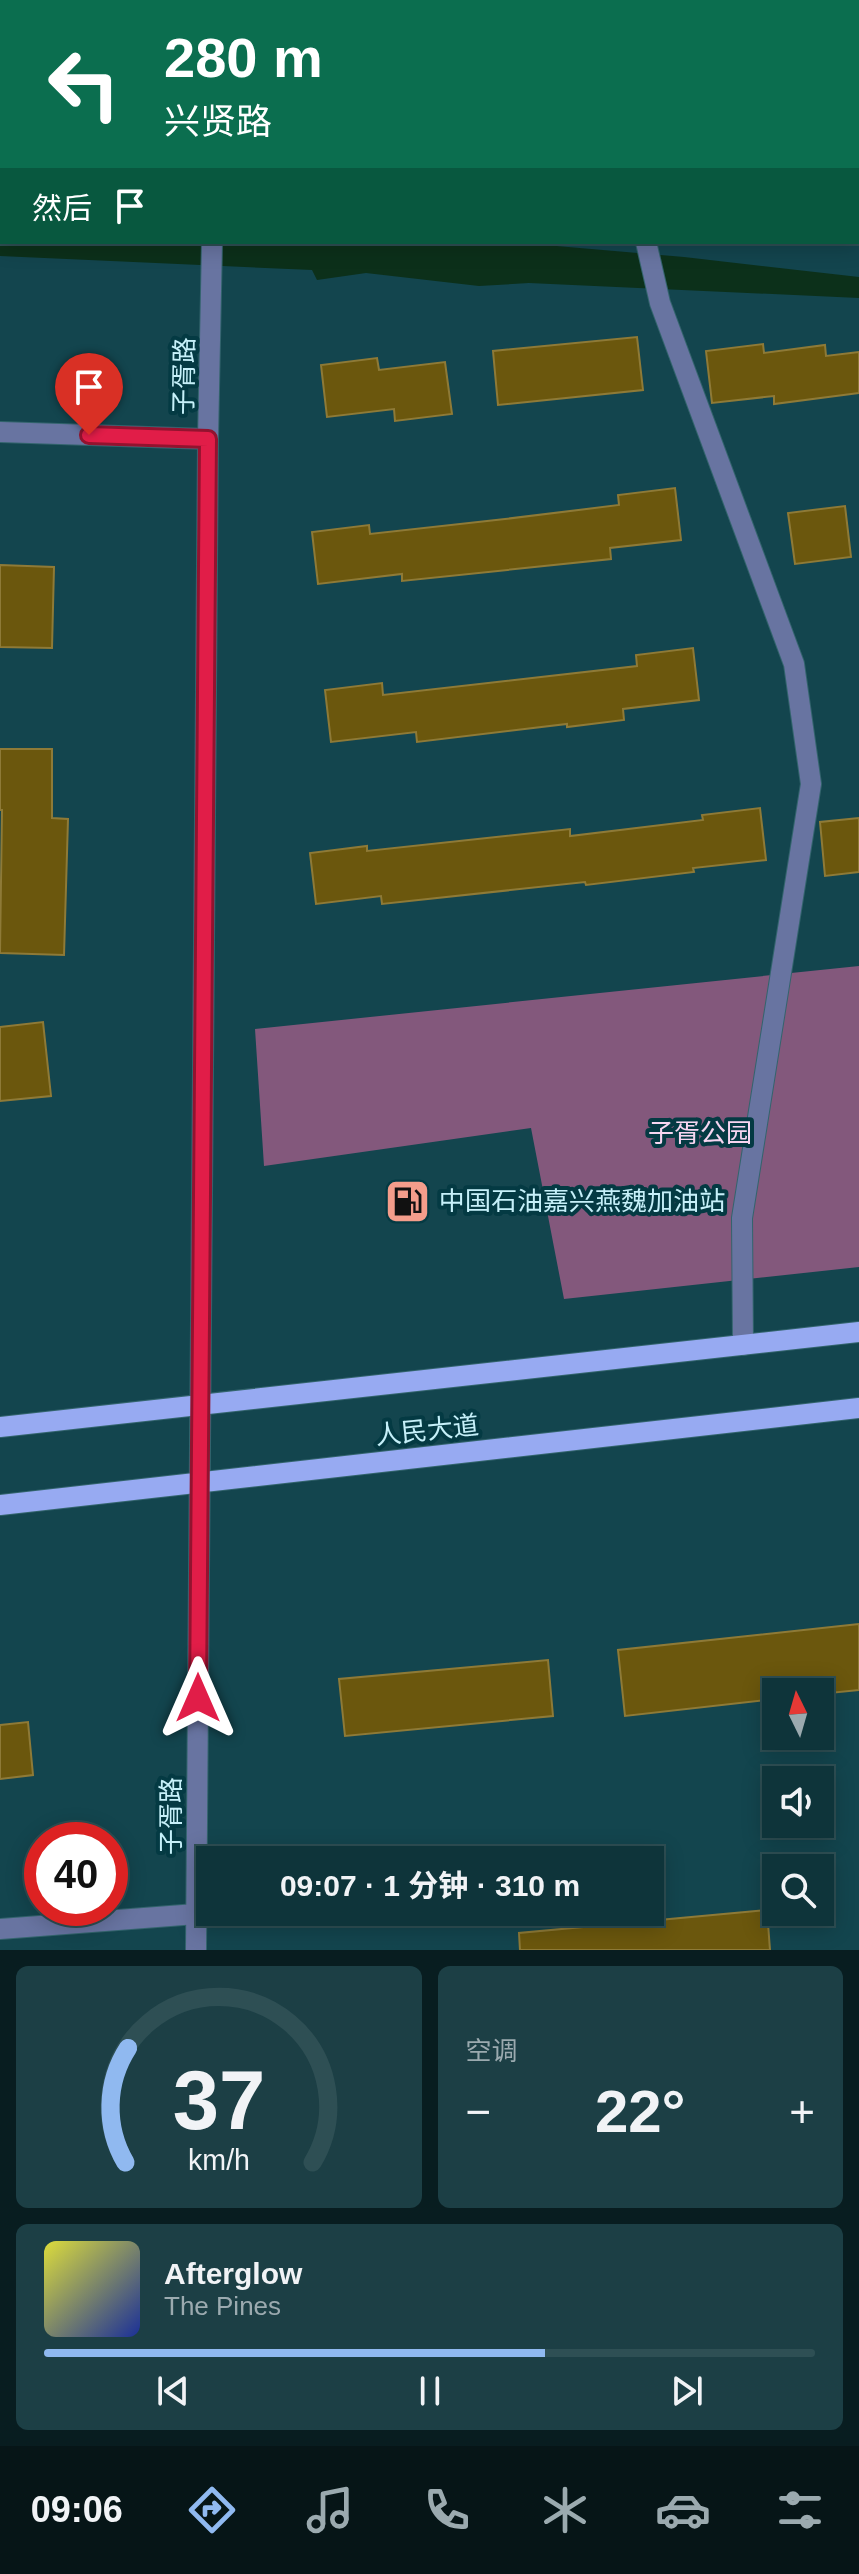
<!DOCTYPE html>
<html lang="zh">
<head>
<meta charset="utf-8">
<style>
  :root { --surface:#0e343a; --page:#1c3f45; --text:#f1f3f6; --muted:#9baaaf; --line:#2e4f54; --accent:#90b9f0 }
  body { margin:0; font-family:Helvetica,"Noto Sans SC",sans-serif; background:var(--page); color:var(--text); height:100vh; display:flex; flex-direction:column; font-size:30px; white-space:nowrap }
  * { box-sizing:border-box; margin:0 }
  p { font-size:26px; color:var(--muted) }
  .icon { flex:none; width:44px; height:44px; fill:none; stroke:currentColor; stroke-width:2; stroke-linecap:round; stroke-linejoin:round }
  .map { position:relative; height:1950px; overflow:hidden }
  .sheet { display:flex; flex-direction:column; gap:16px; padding:16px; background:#081d20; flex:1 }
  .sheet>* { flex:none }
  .guide { position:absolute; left:0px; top:0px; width:860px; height:244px; box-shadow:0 4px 20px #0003,0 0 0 2px var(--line); background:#0b6e4f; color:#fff; overflow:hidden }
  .needle { width:52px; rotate:355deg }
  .fabs { position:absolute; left:762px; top:1678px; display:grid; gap:16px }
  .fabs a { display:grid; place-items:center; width:72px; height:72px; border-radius:0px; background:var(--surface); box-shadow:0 4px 20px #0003,0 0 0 2px var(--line); font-size:40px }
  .speed { position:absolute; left:24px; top:1822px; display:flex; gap:16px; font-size:40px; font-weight:700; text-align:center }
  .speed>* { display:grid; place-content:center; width:104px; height:104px; border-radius:50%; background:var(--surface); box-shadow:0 4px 20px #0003,0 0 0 2px var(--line); line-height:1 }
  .speed .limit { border:12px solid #d22; background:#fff; color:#111 }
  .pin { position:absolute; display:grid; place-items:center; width:68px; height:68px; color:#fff; margin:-82px -34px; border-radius:50% 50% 50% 0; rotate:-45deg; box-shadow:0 0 8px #0007 }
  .pin .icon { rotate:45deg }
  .me { position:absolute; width:88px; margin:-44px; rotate:0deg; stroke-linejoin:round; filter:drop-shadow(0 0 6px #0008) }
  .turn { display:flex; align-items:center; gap:28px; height:168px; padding:0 32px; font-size:36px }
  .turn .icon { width:104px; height:104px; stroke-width:2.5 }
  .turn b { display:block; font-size:56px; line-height:68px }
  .then { display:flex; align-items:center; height:76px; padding:0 32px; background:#0003; gap:16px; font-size:30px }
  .big { font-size:60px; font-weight:700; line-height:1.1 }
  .sheet .widget { flex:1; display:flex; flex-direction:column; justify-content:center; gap:12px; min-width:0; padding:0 28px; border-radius:12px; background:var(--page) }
  .sheet .dial { align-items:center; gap:0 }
  .dial svg { height:208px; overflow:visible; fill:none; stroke:var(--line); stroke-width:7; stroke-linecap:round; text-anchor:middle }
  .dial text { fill:var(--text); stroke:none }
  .song { display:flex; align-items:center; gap:24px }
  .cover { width:96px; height:96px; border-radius:12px; background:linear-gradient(135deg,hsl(60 70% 55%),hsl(230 70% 35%)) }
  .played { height:8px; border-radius:4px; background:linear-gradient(90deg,var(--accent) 65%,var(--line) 65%) }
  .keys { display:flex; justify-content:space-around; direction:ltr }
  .heat { display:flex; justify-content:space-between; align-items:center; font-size:44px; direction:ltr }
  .sheet .tiles { flex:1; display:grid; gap:16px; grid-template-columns:1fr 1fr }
  .widget:last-child { grid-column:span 2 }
  .trip { position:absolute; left:196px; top:1846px; width:468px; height:80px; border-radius:0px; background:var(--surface); box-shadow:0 4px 20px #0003,0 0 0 2px var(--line); font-weight:700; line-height:80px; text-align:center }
  .dock { display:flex; height:128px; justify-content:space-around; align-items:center; background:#061517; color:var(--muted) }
  .dock .icon { width:56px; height:56px }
  .dock .current { color:var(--accent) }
  .dock b { font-size:36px; color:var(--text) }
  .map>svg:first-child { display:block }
  .green { fill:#83587c }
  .water { fill:#0c301a }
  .building { fill:#6b570d; stroke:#8e7a37; stroke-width:2 }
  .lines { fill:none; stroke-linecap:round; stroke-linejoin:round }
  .minor-casing { stroke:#33646d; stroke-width:22 }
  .major-casing { stroke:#33646d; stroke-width:22 }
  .minor { stroke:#6874a1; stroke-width:20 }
  .major { stroke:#97aaf2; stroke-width:20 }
  .route-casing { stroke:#92132f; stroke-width:20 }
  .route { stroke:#e11d48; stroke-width:14 }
  .labels { text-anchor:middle; stroke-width:8; stroke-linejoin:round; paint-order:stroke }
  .street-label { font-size:26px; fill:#c6f0f9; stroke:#043a43 }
  .park-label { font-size:26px; fill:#f7d6f1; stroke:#043a43 }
  .poi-label { font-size:26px; fill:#c6f0f9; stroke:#043a43; text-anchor:start }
</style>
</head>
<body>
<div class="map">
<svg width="859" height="1950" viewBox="0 0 859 1950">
  <rect width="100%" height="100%" fill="#13454e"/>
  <path class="green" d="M859,966v301l-295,32 -33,-171 -267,38 -9,-137z"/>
  <path class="water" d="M0,208h2v34h508l174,15 175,20v21l-330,-15 -50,3 -113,-13 -49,7 -5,-10 -312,-14z"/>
  <g class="building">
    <path d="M637,337l6,53 -145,15 -5,-54z"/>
    <path d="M763,344l1,9 61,-8 1,11 33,-4v41l-85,11v-8l-62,7 -6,-52z"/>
    <path d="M377,358l2,12 66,-8 7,52 -57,7 -1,-12 -67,8 -6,-52z"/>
    <path d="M675,488l6,52 -71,8 1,11 -209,22v-7l-84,10 -6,-52 57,-7 1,9 135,-15 114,-14 -1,-10z"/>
    <path d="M845,506l6,51 -56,7 -7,-51z"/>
    <path d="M0,565l54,2 -2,81 -52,-1z"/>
    <path d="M693,648l6,52 -76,9 1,11 -57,7v-3l-150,18 -1,-10 -85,10 -6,-52 57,-7 1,12 254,-29 -1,-11z"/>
    <path d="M0,749h52v69l16,1 -4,136 -64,-2 2,-143h-2z"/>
    <path d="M760,808l6,52 -73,8 1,4 -108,13 -1,-3 -203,22 -1,-8 -65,8 -6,-51 57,-7v5l203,-22v7l133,-16 -1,-5z"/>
    <path d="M859,818v54l-34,4 -5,-54z"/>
    <path d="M43,1022l8,74 -51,5v-74z"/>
    <path d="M859,1624v66l-39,4v-2h-44v7l-151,17 -7,-66z"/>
    <path d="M548,1660l5,56 -208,20 -6,-57z"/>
    <path d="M28,1722l5,53 -33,4v-54z"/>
    <path d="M767,1910l3,40h-250l-1,-17z"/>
  </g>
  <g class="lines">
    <defs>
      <g id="minor">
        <path d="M621,0l1,2"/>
        <path d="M216,2v-2"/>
        <path d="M646,242l14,61 134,361 17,120 -69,434 1,127"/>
        <path d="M0,432l208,7"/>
        <path d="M0,1929l196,-15"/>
        <path d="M196,1950l12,-1511 4,-197"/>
      </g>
      <g id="major">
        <path d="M0,1427l859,-95"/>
        <path d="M0,1505l859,-97"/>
      </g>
    </defs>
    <use href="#minor" class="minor-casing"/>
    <use href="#major" class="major-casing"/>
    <use href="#minor" class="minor"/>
    <use href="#major" class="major"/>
  </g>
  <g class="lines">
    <defs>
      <path id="route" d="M89,435l119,4 -10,1259"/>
    </defs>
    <use href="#route" class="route-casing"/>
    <use href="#route" class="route"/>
  </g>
  <defs>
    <symbol id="fuel-square" viewBox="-11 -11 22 22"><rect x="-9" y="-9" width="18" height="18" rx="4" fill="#f49d8b" stroke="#043a43"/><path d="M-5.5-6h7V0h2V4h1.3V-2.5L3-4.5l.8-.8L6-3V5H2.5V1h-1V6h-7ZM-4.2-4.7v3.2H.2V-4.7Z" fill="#111"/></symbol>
  </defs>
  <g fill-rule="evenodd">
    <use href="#fuel-square" x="382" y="1176" width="51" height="51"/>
  </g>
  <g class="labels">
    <g class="street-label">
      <text transform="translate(184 376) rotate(-89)" y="9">子胥路</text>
      <text transform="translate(427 1430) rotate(-6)" y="9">人民大道</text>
      <text transform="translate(171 1816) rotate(-90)" y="9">子胥路</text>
    </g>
    <g class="park-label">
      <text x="700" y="1142">子胥公园</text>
    </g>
    <g class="poi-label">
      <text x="439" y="1210">中国石油嘉兴燕魏加油站</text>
    </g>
  </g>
</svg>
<div class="fabs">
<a><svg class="needle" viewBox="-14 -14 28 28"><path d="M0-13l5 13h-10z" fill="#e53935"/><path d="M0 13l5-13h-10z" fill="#9baaaf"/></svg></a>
<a><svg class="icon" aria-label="sound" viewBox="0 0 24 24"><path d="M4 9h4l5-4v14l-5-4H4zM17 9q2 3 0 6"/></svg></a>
<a><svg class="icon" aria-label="search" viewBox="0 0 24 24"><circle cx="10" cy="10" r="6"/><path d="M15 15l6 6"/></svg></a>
</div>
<div class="speed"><div class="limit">40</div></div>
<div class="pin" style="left:89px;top:435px;background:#d93025"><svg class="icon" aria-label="arrive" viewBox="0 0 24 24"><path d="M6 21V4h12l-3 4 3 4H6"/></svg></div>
<svg class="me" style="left:198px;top:1698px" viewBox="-20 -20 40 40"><path d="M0-17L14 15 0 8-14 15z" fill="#e11d48" stroke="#fff" stroke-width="4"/></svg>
<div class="trip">09:07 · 1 分钟 · 310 m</div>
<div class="guide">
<div class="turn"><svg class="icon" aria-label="left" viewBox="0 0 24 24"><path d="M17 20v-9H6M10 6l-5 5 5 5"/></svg><div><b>280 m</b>兴贤路</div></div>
<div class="then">然后<svg class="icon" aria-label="arrive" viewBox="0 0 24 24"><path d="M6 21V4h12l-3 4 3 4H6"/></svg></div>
</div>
</div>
<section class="sheet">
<div class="tiles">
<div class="widget dial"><svg viewBox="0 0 100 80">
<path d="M14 69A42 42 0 1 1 86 69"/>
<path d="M14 69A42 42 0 0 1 15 25" stroke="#90b9f0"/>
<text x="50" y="56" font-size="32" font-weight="700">37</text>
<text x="50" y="72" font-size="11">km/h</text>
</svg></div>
<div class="widget"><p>空调</p>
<div class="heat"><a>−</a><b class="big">22°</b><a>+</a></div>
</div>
<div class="widget">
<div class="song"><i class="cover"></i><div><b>Afterglow</b><p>The Pines</p></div></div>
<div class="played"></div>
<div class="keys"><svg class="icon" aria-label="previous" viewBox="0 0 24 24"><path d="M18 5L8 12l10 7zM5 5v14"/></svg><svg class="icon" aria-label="pause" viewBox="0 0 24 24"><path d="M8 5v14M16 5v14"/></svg><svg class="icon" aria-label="next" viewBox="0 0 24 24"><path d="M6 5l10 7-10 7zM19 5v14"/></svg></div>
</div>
</div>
</section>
<nav class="dock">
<b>09:06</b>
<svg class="icon current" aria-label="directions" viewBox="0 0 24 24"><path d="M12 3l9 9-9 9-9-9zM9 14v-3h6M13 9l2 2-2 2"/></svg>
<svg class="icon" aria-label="music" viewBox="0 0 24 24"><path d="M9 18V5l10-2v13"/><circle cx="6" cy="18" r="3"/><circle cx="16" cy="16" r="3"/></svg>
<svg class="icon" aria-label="phone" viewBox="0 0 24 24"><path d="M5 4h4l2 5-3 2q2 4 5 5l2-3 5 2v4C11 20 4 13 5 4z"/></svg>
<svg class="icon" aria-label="climate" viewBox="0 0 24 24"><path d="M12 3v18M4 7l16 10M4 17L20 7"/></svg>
<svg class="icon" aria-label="car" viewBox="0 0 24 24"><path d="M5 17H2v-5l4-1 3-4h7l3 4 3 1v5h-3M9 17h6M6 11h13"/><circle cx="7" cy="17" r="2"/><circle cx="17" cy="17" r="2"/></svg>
<svg class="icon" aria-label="filters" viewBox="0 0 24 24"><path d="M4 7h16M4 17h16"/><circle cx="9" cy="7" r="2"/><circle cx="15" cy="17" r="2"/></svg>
</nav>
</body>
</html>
